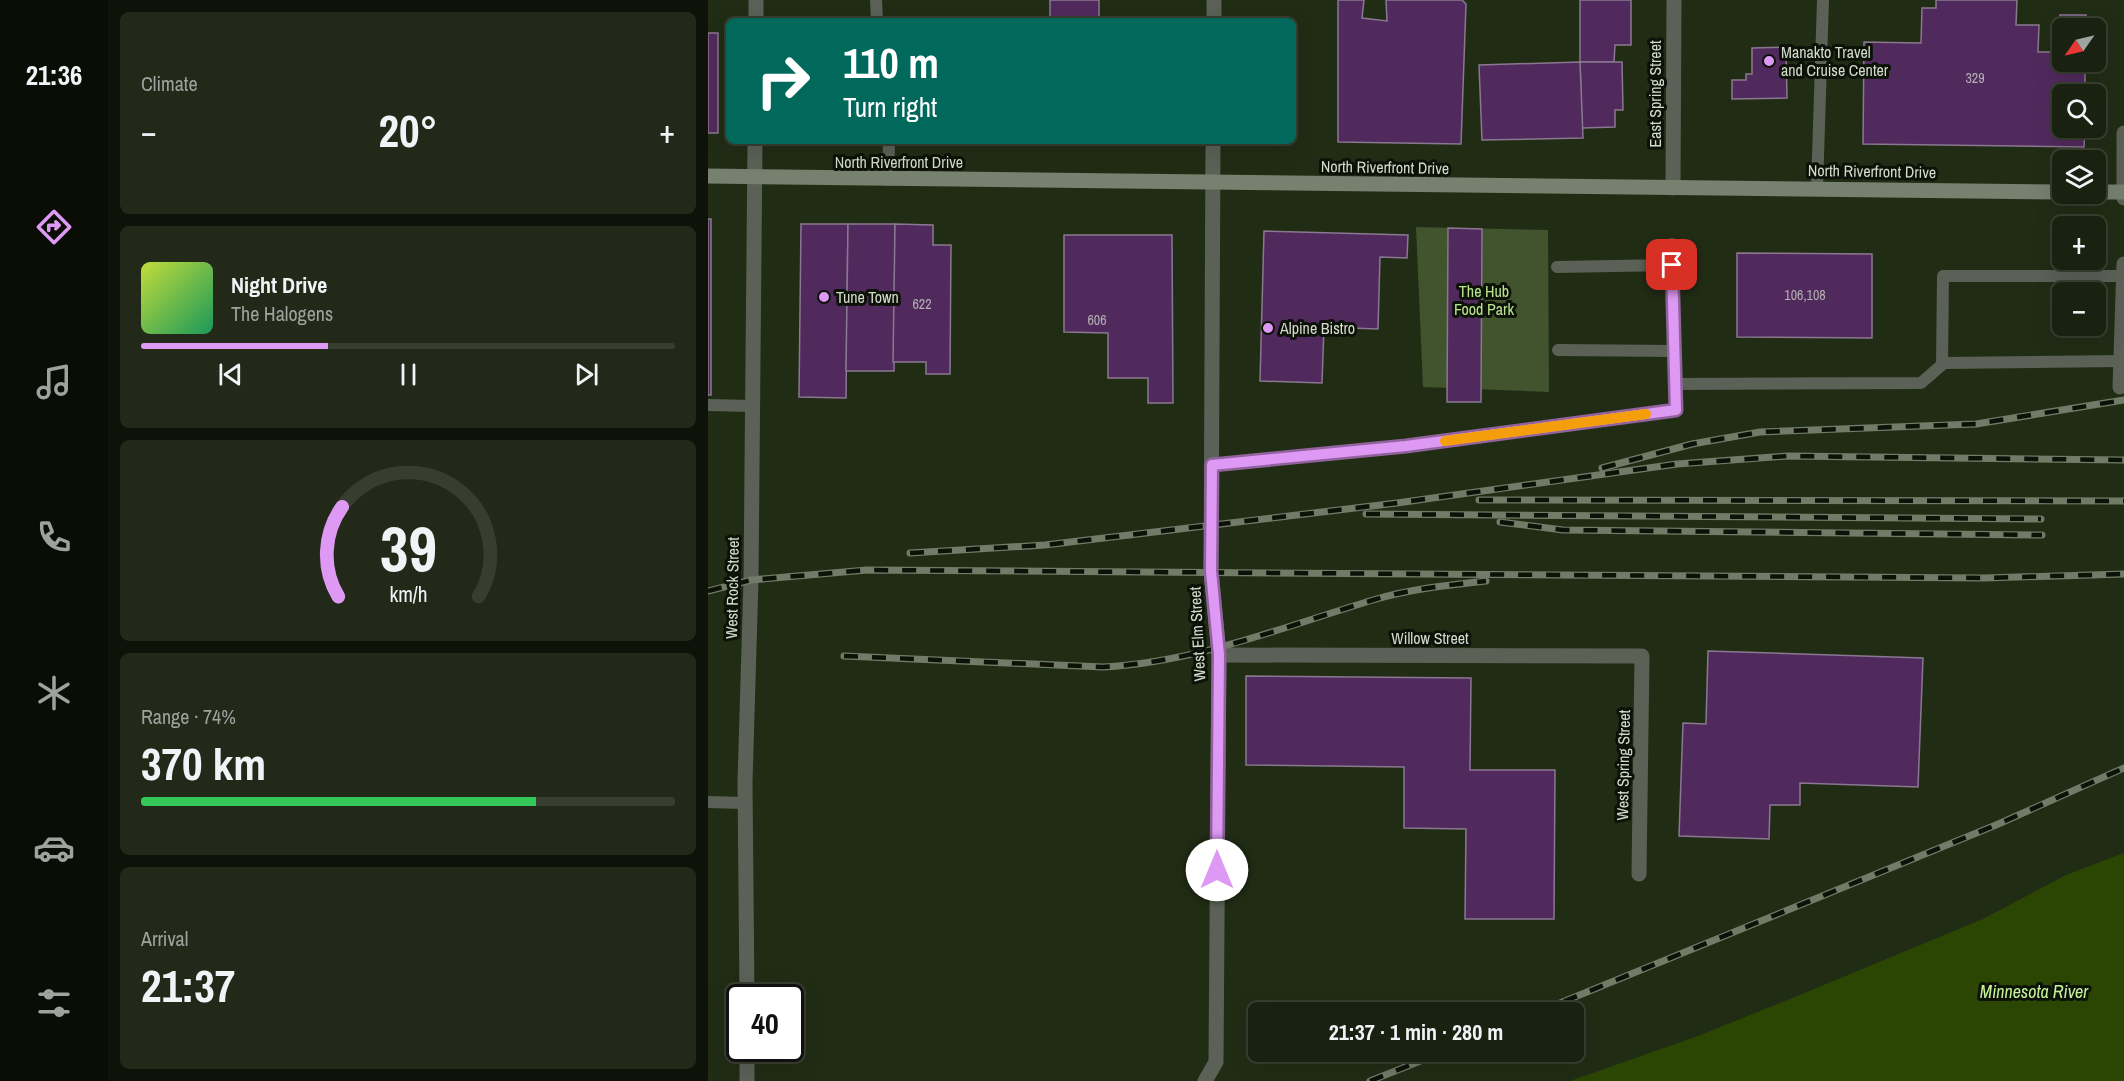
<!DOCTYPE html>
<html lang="en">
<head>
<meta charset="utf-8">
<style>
  :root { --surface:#192110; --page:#222919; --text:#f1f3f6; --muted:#9fa39f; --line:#373e30; --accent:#dd99f3 }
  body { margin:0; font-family:"Archivo Narrow",sans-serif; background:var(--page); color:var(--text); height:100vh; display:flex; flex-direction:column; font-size:22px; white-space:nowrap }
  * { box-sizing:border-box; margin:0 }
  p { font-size:20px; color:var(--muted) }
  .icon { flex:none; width:33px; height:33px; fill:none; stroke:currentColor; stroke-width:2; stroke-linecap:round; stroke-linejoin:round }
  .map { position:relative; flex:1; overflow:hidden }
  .side { display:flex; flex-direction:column; gap:12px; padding:12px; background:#0e1209; width:600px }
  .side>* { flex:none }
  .guide { position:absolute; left:18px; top:18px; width:570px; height:126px; border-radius:9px; box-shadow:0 6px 24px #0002,0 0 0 2px var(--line); background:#00695c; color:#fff; overflow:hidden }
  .needle { width:39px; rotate:236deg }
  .fabs { position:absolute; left:1344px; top:18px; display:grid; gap:12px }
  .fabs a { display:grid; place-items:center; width:54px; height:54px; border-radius:9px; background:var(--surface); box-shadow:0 6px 24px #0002,0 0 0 2px var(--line); font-size:30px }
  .speed { position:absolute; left:18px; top:984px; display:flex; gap:12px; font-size:30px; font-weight:700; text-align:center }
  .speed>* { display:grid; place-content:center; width:78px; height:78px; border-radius:50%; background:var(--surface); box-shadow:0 6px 24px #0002,0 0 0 2px var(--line); line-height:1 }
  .speed .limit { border:3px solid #111; border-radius:9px; background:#fff; color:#111 }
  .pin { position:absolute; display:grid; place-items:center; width:51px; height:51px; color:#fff; margin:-26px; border-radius:12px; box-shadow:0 3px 9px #0006 }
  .me { position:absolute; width:66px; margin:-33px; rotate:0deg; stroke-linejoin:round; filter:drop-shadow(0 0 4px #0008) }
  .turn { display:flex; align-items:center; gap:21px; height:126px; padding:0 18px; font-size:27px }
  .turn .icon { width:78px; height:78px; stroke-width:2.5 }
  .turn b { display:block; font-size:42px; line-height:51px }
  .big { font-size:45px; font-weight:700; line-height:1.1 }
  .side .widget { flex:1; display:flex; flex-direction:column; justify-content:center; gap:9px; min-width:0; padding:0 21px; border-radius:9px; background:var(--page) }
  .side .dial { align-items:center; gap:0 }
  .dial svg { height:156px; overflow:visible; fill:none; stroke:var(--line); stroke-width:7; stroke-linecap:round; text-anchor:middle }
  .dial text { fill:var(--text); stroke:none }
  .song { display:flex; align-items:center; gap:18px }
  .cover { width:72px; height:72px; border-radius:9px; background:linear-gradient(135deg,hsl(70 70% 55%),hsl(150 70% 35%)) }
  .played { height:6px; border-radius:3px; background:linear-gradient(90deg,var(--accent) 35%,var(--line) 35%) }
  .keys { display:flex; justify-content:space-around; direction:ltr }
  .heat { display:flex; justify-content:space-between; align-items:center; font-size:33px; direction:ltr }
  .charge { height:9px; border-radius:4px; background:linear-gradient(90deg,#34c759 74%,var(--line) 0) }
  .trip { position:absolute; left:540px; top:1002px; width:336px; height:60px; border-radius:9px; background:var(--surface); box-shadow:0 6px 24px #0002,0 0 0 2px var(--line); font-weight:700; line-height:60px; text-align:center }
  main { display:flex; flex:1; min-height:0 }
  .tabs { display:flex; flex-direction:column; width:108px; justify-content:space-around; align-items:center; background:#0a0d06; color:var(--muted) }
  .tabs .icon { width:42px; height:42px }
  .tabs .active { color:var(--accent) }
  .tabs b { font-size:27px; color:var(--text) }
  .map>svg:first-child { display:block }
  .green { fill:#41542d }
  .water { fill:#2b4602 }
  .building { fill:#512a5d; stroke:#8a7890; stroke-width:1.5 }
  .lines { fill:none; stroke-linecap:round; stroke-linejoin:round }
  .service { stroke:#5b6156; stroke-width:12 }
  .minor { stroke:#5b6156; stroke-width:15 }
  .tertiary { stroke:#5b6156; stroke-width:15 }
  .secondary { stroke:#77816f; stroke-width:15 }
  .rail-casing { stroke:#717b68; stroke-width:7 }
  .rail { stroke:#0d1209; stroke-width:4.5; stroke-dasharray:14; stroke-linecap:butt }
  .route-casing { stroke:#90639e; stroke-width:15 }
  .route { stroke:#dd99f3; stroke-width:10 }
  .slow { stroke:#f59e0b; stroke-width:10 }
  .poi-dot { fill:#dd99f3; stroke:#0d1209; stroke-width:2 }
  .labels { text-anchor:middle; stroke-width:6; stroke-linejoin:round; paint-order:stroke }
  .number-label { font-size:14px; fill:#b2afb1 }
  .poi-label { font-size:16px; fill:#d3dbcd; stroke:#0d1209; text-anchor:start }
  .street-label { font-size:16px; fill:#d3dbcd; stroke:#0d1209 }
  .park-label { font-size:16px; fill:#b8e48b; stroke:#0d1209 }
  .water-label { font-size:18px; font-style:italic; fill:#c6f299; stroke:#0d1209 }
</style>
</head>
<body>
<main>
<nav class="tabs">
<b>21:36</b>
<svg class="icon active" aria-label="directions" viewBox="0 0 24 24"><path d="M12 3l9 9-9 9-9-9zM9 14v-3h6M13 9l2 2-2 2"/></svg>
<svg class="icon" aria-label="music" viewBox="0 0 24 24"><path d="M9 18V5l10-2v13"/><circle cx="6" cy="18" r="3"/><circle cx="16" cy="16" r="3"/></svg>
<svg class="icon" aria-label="phone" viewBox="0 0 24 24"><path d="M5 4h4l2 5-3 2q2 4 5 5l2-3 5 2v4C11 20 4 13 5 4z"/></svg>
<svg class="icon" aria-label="climate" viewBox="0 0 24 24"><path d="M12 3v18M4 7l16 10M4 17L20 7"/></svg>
<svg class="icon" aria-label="car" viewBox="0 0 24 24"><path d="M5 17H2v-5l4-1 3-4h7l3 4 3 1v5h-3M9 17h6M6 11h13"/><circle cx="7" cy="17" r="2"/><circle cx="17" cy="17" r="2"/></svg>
<svg class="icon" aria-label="filters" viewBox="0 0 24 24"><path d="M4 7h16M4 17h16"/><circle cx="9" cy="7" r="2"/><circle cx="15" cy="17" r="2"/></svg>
</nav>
<section class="side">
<div class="widget"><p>Climate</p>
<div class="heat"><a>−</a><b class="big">20°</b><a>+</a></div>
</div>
<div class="widget">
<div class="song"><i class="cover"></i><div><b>Night Drive</b><p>The Halogens</p></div></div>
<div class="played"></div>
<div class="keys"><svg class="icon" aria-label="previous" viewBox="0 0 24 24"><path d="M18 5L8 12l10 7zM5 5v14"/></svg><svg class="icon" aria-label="pause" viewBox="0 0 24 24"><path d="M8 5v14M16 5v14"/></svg><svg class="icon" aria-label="next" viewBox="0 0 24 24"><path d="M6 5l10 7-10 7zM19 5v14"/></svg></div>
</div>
<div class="widget dial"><svg viewBox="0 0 100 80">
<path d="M14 69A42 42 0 1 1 86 69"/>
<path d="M14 69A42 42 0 0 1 16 23" stroke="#dd99f3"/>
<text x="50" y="56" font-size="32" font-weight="700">39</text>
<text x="50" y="72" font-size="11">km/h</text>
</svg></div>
<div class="widget"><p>Range · 74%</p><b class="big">370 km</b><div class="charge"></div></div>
<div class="widget"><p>Arrival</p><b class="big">21:37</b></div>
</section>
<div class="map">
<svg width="1416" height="1081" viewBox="0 0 1416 1081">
  <rect width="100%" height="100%" fill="#212c15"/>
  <path class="green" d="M708,227l132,3 1,162 -126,-5z"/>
  <path class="water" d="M1416,853v228h-554l128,-45 87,-35 198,-82 83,-44z"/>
  <g class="building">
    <rect x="342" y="0" width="49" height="21"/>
    <path d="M630,0h26l-2,18 25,3 -1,-21h76l4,4 -5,140 -123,-2z"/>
    <path d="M872,0h51v45h-16l-1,17h-34z"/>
    <path d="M1228,0h81l-1,25h23l-1,27h22v-37h26v13h-24v34h23v32h-23v34h23l-1,19 -221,-3 1,-102 57,1 1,-35h14z"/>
    <rect x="0" y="33" width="10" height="100"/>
    <path d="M1078,47l1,51 -55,1v-19h14v-6h6v-26z"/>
    <path d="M872,62h42l1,48h-8v17l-33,1z"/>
    <path d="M872,62l3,76 -101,2 -3,-75z"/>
    <rect x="0" y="219" width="3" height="176"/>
    <path d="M93,224h47l-2,174 -47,-1z"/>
    <path d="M140,224h47l-1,147h-48z"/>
    <path d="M187,224l38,1v20h18l-1,129h-24v-12h-33z"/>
    <path d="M740,228l34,1 -1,173h-34z"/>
    <path d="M556,231l144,4 -1,23 -27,-1 -2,72 -54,-2 -2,56 -62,-2z"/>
    <path d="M356,235h108l1,168h-25v-25h-40v-45l-44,-1z"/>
    <path d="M1029,253l135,1v84l-135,-1z"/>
    <path d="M1000,651l215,7 -5,129 -118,-4v22h-30l-1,34 -90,-3 4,-113 23,1z"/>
    <path d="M538,676l225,2 -1,92h85l-1,149h-89l1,-90 -62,-1v-61l-158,-2z"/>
  </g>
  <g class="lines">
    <g class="service">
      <path d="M168,0l1,21"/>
      <path d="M180,180l1,-39"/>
      <path d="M1109,188l6,-188"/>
      <path d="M849,267l115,-2"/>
      <path d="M850,350l116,1"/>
      <path d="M1234,364l1,-88h181"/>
      <path d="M967,384l246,-1 23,-20 177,-2"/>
      <path d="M0,405l44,1"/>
      <path d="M504,465l194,-19 270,-36 -4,-166"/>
      <path d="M0,802l37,1"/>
    </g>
    <g class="minor">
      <path d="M48,21v-21"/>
      <path d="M1416,133v65"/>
      <path d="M965,188l1,-188"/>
      <path d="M1412,387l4,-123"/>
      <path d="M511,655l423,1 -3,218"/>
      <path d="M39,998l-2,-216 6,-202 4,-439"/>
      <path d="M39,1048v33"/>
    </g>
    <g class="tertiary">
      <path d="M506,21v-21"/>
      <path d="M497,1081l11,-19 3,-407 -8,-84 2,-430"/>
    </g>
    <g class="secondary">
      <path d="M0,176l1354,16"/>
      <path d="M1388,192h28"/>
    </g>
    <defs>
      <g id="rail">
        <path d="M894,468l90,-24 68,-12 216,-8 148,-24"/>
        <path d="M771,500l645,1"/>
        <path d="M658,514l675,5"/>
        <path d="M792,522l63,8 479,5"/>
        <path d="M202,553l135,-8 352,-42 280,-39 111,-8 336,4"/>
        <path d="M0,591l43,-11 116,-10 1117,8 140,-4"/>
        <path d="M136,656l259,11c94,-5 180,-40 270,-67 36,-11 76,-15 113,-19"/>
        <path d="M830,1012l458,-187 128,-57"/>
        <path d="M662,1081l73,-29"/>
      </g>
    </defs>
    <use href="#rail" class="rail-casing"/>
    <use href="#rail" class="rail"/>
  </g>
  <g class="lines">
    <defs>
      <path id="route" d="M509,870l2,-215 -8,-84 1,-106 194,-19 270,-36 -4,-145"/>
    </defs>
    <use href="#route" class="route-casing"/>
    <use href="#route" class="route"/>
    <path class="slow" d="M737,441l201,-27"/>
  </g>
  <g class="poi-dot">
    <circle cx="1061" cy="61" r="6"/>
    <circle cx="116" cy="297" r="6"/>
    <circle cx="560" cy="328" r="6"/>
  </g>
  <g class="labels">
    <g class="number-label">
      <text x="1267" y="83">329</text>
      <text x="1097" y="300">106,108</text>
      <text x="214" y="309">622</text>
      <text x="389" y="325">606</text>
    </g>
    <g class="poi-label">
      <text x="1073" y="58">Manakto Travel<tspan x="1073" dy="18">and Cruise Center</tspan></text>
      <text x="128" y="303">Tune Town</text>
      <text x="572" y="334">Alpine Bistro</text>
    </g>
    <g class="street-label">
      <text transform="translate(947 94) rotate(-90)" y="6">East Spring Street</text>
      <text x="191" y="168">North Riverfront Drive</text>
      <text transform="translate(677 167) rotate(1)" y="6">North Riverfront Drive</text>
      <text transform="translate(1164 171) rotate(1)" y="6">North Riverfront Drive</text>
      <text transform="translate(24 588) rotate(-89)" y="6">West Rock Street</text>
      <text transform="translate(489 634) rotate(-93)" y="6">West Elm Street</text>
      <text x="722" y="644">Willow Street</text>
      <text transform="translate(915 765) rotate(-89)" y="6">West Spring Street</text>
    </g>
    <g class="park-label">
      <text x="776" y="297">The Hub<tspan x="776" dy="18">Food Park</tspan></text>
    </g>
    <g class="water-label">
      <text x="1326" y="998">Minnesota River</text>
    </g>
  </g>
</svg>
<div class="fabs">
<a><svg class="needle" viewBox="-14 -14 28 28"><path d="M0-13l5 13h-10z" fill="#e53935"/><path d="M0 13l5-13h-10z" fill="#9fa39f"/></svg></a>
<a><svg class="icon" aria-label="search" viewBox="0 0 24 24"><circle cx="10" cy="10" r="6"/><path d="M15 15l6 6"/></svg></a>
<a><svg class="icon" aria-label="layers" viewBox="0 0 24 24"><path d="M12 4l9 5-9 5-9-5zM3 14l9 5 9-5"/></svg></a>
<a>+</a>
<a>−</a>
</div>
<div class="speed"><div class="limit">40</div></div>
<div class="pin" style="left:964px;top:265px;background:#d93025"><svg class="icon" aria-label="arrive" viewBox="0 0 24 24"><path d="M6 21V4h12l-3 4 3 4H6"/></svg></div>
<svg class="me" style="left:509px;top:870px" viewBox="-20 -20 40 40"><circle r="19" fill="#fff"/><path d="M0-13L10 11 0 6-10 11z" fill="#dd99f3"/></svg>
<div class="trip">21:37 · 1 min · 280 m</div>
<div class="guide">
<div class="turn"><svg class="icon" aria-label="right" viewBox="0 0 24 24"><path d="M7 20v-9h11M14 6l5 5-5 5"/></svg><div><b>110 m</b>Turn right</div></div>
</div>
</div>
</main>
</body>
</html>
